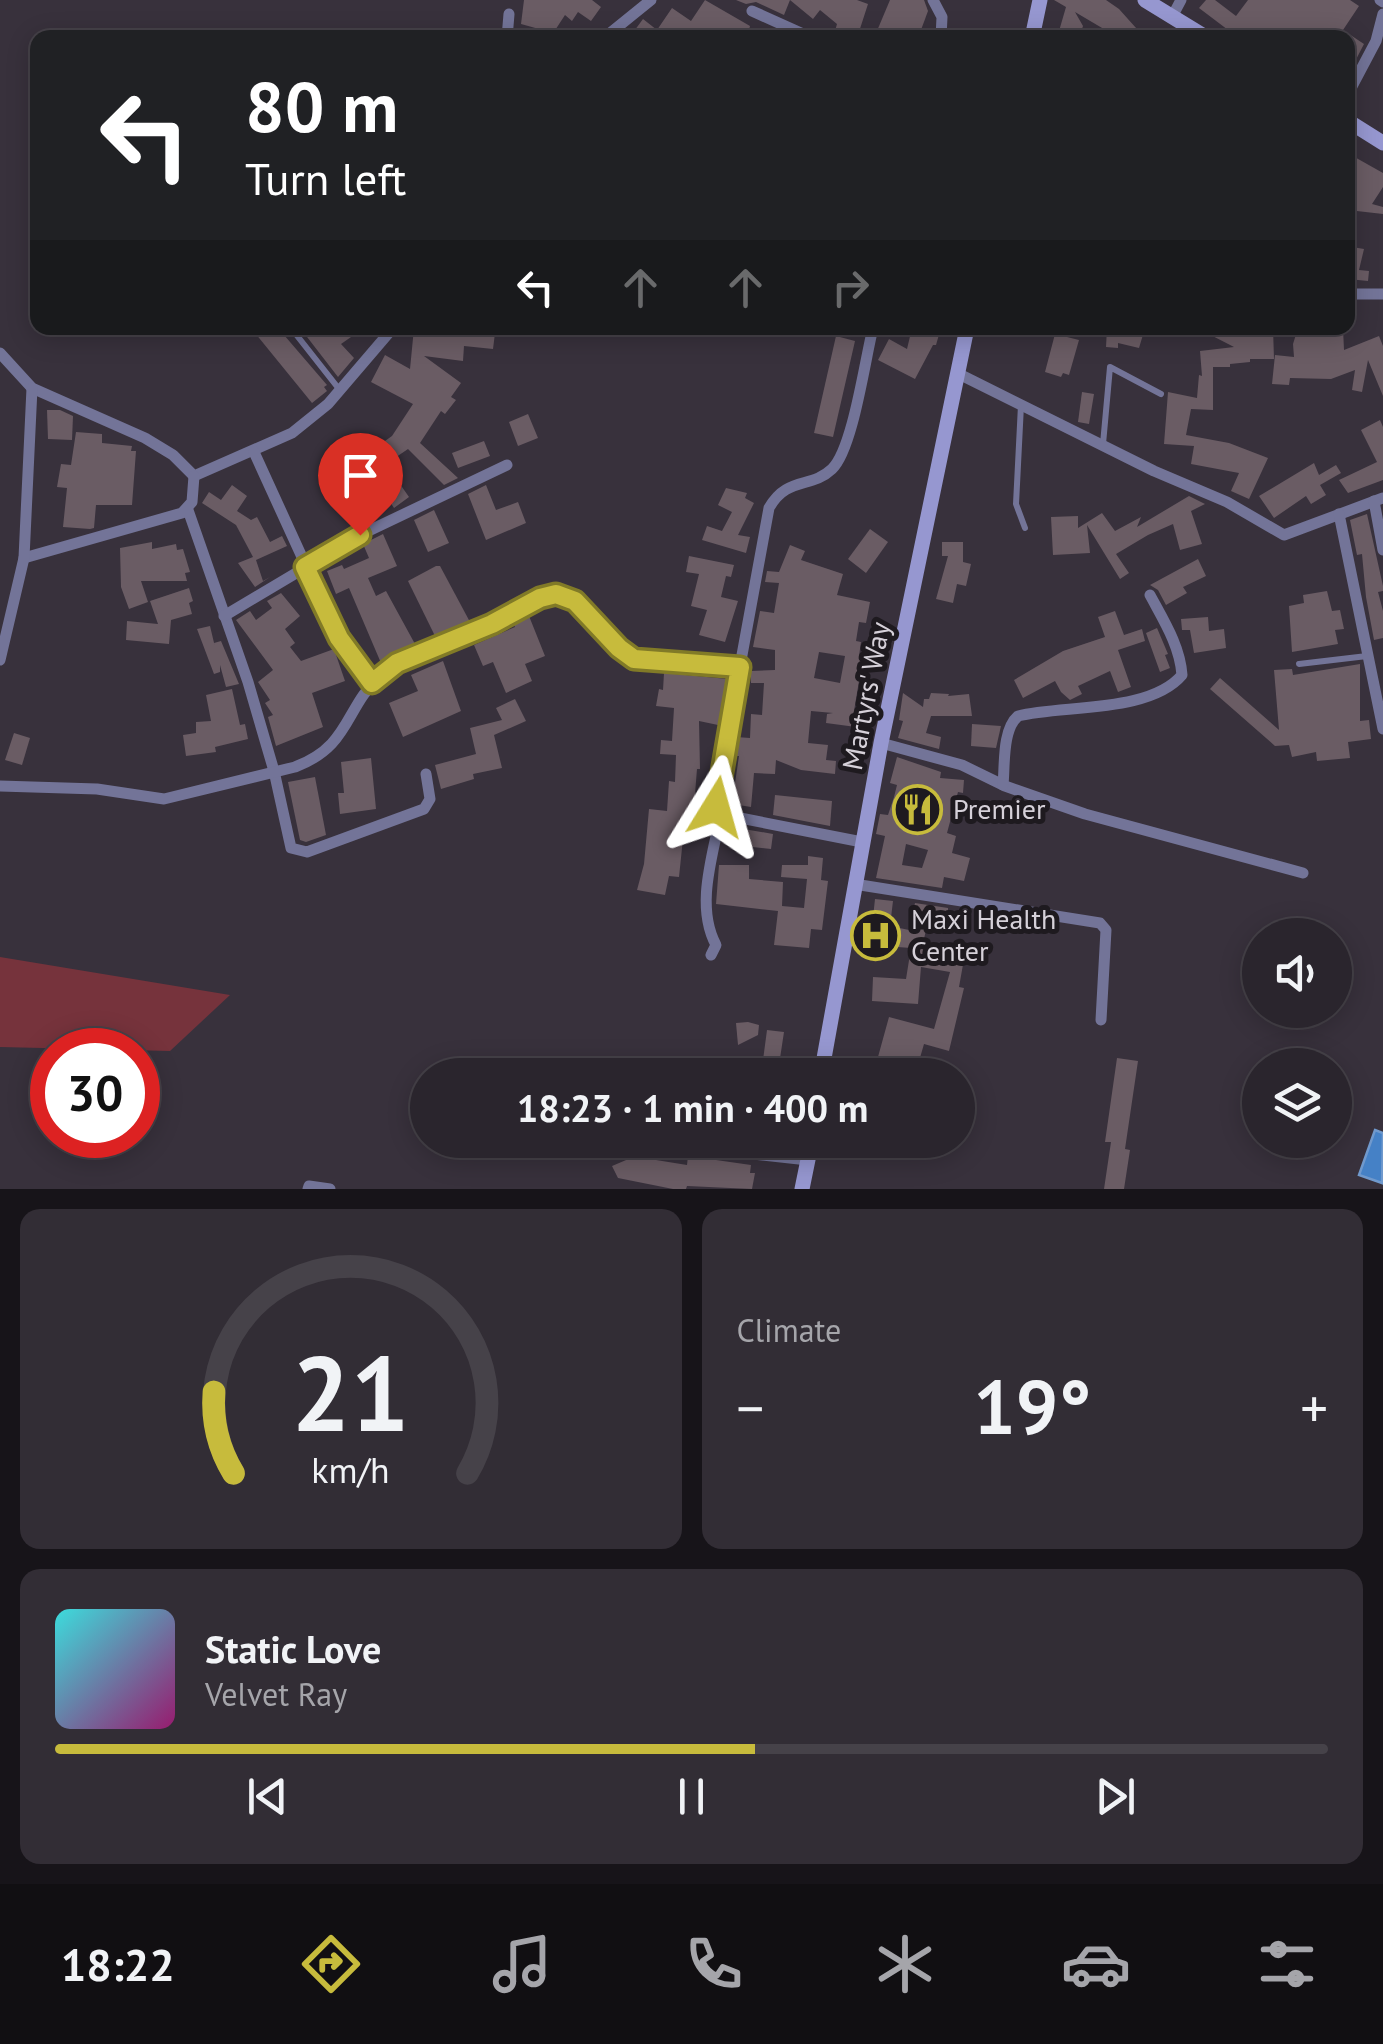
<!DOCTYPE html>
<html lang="en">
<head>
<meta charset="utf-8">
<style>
  :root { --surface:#2a252d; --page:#322d35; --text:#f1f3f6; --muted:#a5a5aa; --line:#464249; --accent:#c7bb3c }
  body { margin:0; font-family:"PT Sans",sans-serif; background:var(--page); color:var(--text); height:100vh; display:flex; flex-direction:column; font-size:38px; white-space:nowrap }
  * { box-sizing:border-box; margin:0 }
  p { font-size:32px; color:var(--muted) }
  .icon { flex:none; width:55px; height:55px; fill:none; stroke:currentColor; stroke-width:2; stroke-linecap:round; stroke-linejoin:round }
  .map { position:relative; height:1189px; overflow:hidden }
  .details { display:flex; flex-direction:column; gap:20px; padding:20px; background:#171419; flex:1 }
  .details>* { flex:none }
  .hud { position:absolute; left:30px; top:30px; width:1325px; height:305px; border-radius:20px; box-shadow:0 5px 25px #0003,0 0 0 2px var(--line); background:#202124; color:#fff; overflow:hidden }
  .buttons { position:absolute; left:1242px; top:918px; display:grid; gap:20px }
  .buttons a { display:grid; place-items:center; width:110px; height:110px; border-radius:50%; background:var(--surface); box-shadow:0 5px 25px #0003,0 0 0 2px var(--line); font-size:50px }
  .speed { position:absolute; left:30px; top:1028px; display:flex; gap:20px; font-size:50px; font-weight:700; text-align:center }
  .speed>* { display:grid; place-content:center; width:130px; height:130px; border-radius:50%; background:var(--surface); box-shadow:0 5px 25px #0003,0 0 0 2px var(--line); line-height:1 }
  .speed .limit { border:15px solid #d22; background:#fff; color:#111 }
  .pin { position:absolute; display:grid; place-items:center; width:85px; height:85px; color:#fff; margin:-102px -42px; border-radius:50% 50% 50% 0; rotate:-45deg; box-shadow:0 0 10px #0007 }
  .pin .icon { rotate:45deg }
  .me { position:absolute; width:110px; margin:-55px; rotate:8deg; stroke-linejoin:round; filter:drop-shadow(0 0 8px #0008) }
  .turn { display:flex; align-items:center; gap:35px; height:210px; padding:0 50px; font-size:45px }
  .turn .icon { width:130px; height:130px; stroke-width:2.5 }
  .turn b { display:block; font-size:70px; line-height:85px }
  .lanes { display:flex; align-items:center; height:95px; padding:0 50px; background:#0003; justify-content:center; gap:50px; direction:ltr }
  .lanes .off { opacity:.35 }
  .big { font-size:75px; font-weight:700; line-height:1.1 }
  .details .card { flex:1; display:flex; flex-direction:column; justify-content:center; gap:15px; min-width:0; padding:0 35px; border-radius:20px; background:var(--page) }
  .details .dial { align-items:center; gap:0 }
  .dial svg { height:260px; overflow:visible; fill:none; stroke:var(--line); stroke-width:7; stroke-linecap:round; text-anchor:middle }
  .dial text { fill:var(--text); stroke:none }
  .song { display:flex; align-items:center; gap:30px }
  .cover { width:120px; height:120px; border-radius:15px; background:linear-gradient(135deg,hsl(180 70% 55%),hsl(320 70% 35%)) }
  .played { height:10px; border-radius:5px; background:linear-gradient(90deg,var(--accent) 55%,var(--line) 55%) }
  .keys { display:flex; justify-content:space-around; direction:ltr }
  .heat { display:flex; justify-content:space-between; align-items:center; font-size:55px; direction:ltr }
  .details .tiles { flex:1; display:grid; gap:20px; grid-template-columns:1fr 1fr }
  .card:last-child { grid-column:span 2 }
  .trip { position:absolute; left:410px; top:1058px; width:565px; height:100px; border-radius:50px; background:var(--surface); box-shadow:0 5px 25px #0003,0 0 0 2px var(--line); font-weight:700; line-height:100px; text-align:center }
  .dock { display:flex; height:160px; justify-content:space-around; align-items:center; background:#110f12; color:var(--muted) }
  .dock .icon { width:70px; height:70px }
  .dock .selected { color:var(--accent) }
  .dock b { font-size:45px; color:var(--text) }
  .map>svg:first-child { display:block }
  .green { fill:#76333c }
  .water { fill:#4581c6; stroke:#7099cc; stroke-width:2.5 }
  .building { fill:#6a5c64; fill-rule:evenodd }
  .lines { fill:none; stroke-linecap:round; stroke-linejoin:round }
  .lane { stroke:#737498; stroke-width:6 }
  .street { stroke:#737498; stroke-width:11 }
  .secondary { stroke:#9697d0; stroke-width:15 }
  .route-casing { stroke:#817a27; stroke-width:25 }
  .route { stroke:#c7bb3c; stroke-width:18 }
  .labels { text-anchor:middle; stroke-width:10; stroke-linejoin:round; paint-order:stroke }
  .street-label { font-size:28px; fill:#d6d1d9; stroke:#1e1a1f }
  .poi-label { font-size:28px; fill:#d6d1d9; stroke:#1e1a1f; text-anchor:start }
</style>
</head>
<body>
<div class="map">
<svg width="1383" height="1189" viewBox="0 0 1383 1189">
  <rect width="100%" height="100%" fill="#38313c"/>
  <path class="green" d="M0,957l230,38 -60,56 -170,-4z"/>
  <path class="water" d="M1375,1130l8,3 -1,50 -23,-8z"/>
  <g class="building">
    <path d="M524,0h68l9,7 -10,14 -13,-9 -6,9 -7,-6 -15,23h-16l5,-9 -18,-5z"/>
    <path d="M705,0l45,26 -3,12h-118l14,-19 14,11 15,-22 19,13z"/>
    <path d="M736,0h121l11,4 -11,34h-24l4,-14 -17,-14 -7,9 -23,-19 -6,15 -28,-13 -10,2z"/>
    <path d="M890,0h34l4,11 -10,27h-44z"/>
    <path d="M1054,0h52l13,9 26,29h-26l-44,-26 8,14 -4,12h-22l9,-31z"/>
    <path d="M1206,0h9l21,16 12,-16h102l9,6 -16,24 21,14 -16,31v-37h-94l-13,-9 -5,7 -37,-28z"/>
    <path d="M1351,155l32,18v14l-11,17 11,3v7l-35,-4v-49z"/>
    <path d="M1352,247l12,2 -5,21 10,1 -1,10 -20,-2z"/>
    <path d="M251,328h27l49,57 -3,2 3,4 -15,12z"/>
    <path d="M310,328h54l-23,16 13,14 -16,19 -34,-44z"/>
    <path d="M414,328l81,5 -2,16 -29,-3 -1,15 -39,-5 37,27 -10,14 5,3 -11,14 -4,-3 -21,32 38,35 -14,7 -36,-36 -22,15 23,33 -15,11 -33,-50 31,-22 21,-32 -42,-22 14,-27 25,14z"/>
    <path d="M912,328l28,3 -4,14h-3l-18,34 -37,-19 11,-21 18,10z"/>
    <path d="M1107,328h38l-6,20 -21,-5v5l-12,-1z"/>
    <path d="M1197,328h76l1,31h-24v3l-20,2v3h-17v43l-22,-1 -5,26 43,8 39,15 -19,41 -18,-8 8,-18 -48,-9 3,-18 -30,-2 4,-52 29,6 2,-23 3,1 -2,-25 34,-4z"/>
    <path d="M1298,328h45l1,22 35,-14 4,10v50l-15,-36 -6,32 -10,-2 3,-20 -24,9 -41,-1 -1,7 -17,-1 3,-29 19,2 -1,-13z"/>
    <path d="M1055,334l24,6 -10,35 -6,-2 -2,4 -16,-5z"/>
    <path d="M836,336l19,5 -22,96 -19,-4z"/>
    <path d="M1082,392l12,2 -5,30 -11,-2z"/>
    <path d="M47,410h13l13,6 -1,24 -24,-1z"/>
    <path d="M528,414l10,24 -20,8 -9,-24z"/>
    <path d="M1380,420l3,7v53l-35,13 -9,-13 38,-18 -16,-32z"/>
    <path d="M76,432l26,2v9l30,3 -1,5h5l-4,54h-36l-2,23 -4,1 -27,-2 4,-39 -10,-1 4,-23 10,1z"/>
    <path d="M484,441l6,15 -32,12 -6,-15z"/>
    <path d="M1314,463l5,12 17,-10 5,8 -21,12 6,10 -15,9 -5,-8 -32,22 -15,-22z"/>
    <path d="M232,485l15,11 -10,15 14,9 6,-3 13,25 12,-6 5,10 -31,14 7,21 7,-4 -15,10 -17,-24 15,-6 -17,-32 -34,-22 7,-11 12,8z"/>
    <path d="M486,485l10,25 22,-8 8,21 -40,17 -18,-46z"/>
    <path d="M726,488l21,5 -2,5 9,5 -16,32 12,2 -4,16 -44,-13 5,-14 15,5 10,-19 -14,-7z"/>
    <path d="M1189,496l16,8 -14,7 11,33 -22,6 -7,-26 -25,11 -32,19 13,19 -9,6 -33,-54 3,28 -37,2 -2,-38 27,-1v12l24,-15 13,18 26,-14 -4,10z"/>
    <path d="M434,510l15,33 -21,9 -14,-32z"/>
    <path d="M1367,514l16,72v5l-5,1 5,19v27l-9,2 -8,-43 -4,-43 -5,1 -7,-35z"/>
    <path d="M870,529l18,13 -22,31 -18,-14z"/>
    <path d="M383,534l14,32 -29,12 8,18 10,-5 29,53 -34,19 -32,-75 -13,6 -9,-23 15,-6 2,4 25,-11 -6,-14z"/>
    <path d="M152,542v7l24,-5 1,6 6,-1 7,23 -5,1 2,8h-46l7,21 -19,7 -8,-22 -1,-39z"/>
    <path d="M942,542h21v20l8,2 -5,22 -9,-2 -4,19 -17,-4 12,-43h-6z"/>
    <path d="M790,545l15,6 -4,9 42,14 -6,21 33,7 -4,21 -7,-1 -3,19 5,1 -2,14 4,1 -10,60 4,1 -1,9 -30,-4 1,-9 6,-1 -22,-2 -3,32 20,2 -2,15 10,1 -1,13 -34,-4 -25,-10 -1,14 -21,-1 -3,34 -25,-4 3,-14 5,1 5,-34h-5l2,-19 14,1 1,-24 11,1 2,-32h-13v-12l24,-1v-20l-22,-3 7,-36 14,2 5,-30 -14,-1 2,-11 12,1zM819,652l26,4 -5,27 -26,-5z"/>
    <path d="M689,556l45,9 -3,12 -5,-1 -5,21 17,4 -13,41 -26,-7 8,-25 -16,-4 8,-32 -13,-2z"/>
    <path d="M1198,559l8,17 -23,11 4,6 -21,12 -8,-15 -8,-5z"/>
    <path d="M436,566h4l30,56 -35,14 -27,-55z"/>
    <path d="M189,588l4,13 -4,2 3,11 -21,6 -2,24 -43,-4 1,-19 31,3 -8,-23z"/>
    <path d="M1327,591l5,20 8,-1 4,19 -9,1 3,14 -46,8 -3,-46 15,-3 -1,-8z"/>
    <path d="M281,593l19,23 -15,13 10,14 -5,4 11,14 33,-12 11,32 -33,12 11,34 -47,19 -8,-29 5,-2 -8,-12 5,-3 -12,-18 15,-12 -37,-50 14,-9 6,9 16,-12 -5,-7z"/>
    <path d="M1115,611l9,24 18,-6 3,12 -27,9 13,37 -13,5 -8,-21 -32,15 4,8 -12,6 -9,-8 -6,-11 -32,17 -9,-18 49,-29 42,-14 -7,-20z"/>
    <path d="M529,616l16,40 -20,8 7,17 -26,12 -13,-31 -10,4 -9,-21 41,-18 -2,-5z"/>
    <path d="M1208,617l1,14 15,-2 2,19 -32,5 -4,-23h-8l-1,-11z"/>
    <path d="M210,626l5,21 -1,-4 7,-2 18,43 -13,3 -6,-22v7l-6,2 -17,-45z"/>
    <path d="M1157,628l11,26 -3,1 5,13 -10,4 -14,-39z"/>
    <path d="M443,661l18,50 -58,26 -14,-34 29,-12 -7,-16z"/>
    <path d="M1360,664v57l9,-1 2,19 -23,3 2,16 -33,3 -1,-9 -24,5 -3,-12 -14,1 -65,-57 10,-11 59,52 -5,-60 18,-1 1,6z"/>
    <path d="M664,673l64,6 -10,46 -19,-4 1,48h-3l-4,50 11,2 -1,11 -19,-3 -5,48 -10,-1 -4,19 -28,-5 7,-26 5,-55 18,2 2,-30 6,1 1,-27 -16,-1 1,-14 11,1 2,-33 -18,-2 3,-17 4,1z"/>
    <path d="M232,689l8,36 5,-1 3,15 -33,8 1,5 -30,4 -3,-21 13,-2v-11l15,-1 -5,-26z"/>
    <path d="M903,693l20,14 1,-8h5l2,-6 18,1 -1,2 21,-2 3,22h-41l-5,17 15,4 -2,12 -41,-11 5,-17 -4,-1z"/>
    <path d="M515,699l11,22 -32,14 8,33 -29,6 1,5 -33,10 -6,-24 41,-11 -6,-26 32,-8 -6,-12z"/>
    <path d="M972,724l29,2 -5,22 -25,-2z"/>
    <path d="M14,733l16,5 -8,27 -17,-5z"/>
    <path d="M897,757l44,15 -1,6 24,2 -1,13 -5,-1 -11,41 9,3 -4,17 18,5 -6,23 -20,-4 -2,11 -66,-10 9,-42 -9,-2 4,-20 8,1 6,-18 3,-12 -7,-2zM906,844l22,6 -6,18 -20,-3z"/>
    <path d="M371,758l5,51 -36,5 -2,-21h6l-3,-31z"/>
    <path d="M315,777l11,58 -20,7 -6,-2 -12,-58z"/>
    <path d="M775,795l57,6 -2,25 -57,-11z"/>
    <path d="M732,827l41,7 -2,15 -47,-5 3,-13h5z"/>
    <path d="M808,856l15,2 -2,22 7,1 -6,49 -11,-1 -2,19 -35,-3 4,-34 -62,-7 3,-39h30v14l34,3 -1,24 22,2 3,-29 -26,-2 1,-12h26z"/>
    <path d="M875,899l18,2 -3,25 19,4 6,-27 33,5v17l-20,-4 -6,27 42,11 -5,28 5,1 -15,63 -25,-7 -9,31h-42l16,-58 45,12 16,-57 -29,-5 -3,37 -46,-3 1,-24 33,2 5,-31 -41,-3z"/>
    <path d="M748,1022l11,3 -1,10 -20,10 -2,-22z"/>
    <path d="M767,1030l17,2 -5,33 5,1v9h-92v-8l61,-1v-6h10z"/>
    <path d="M1117,1058l21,3 -13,88 5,1 -6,39h-20l7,-47h-6z"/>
    <path d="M889,1140h45l-3,17 -45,-8z"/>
    <path d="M645,1152l13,1 -2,7 31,5 1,-9 63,9 -1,8h5l-3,16 -65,-3 -1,3h-13l-55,-11 -6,-12z"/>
  </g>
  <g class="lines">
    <g class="lane">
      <path d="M291,328l48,61"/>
      <path d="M1021,405l-5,99 9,24"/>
      <path d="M1103,444l7,-77 51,27"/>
      <path d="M1299,664l68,-8"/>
    </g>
    <g class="street">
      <path d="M933,0l9,17 -1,21"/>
      <path d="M1380,0l3,2"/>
      <path d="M752,11l60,27"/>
      <path d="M1172,17l9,-17"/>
      <path d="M507,38l2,-24"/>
      <path d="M604,38l47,-38"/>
      <path d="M1348,94l28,-53 7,-27"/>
      <path d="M1348,294h35"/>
      <path d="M0,353l32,35 113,50 28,17 21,21 98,-43 36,-29 65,-76"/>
      <path d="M957,373l197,98 73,31 57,33 99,-37"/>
      <path d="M254,452l85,186 34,45"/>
      <path d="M1374,501l9,49"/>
      <path d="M188,510l60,172 26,89 17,77 16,4 117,-43 6,-10 -4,-25"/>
      <path d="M1339,514l44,215"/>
      <path d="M24,558l158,-45 10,-11 2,-26"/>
      <path d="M224,616l136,-81 147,-70"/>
      <path d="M0,660l24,-102 8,-170"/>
      <path d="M881,743l81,22 43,21 80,28 218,59"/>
      <path d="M1003,785c2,-20 -1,-55 15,-69 46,-11 132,-3 164,-41 -2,-29 -18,-54 -32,-80"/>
      <path d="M0,786l97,3 67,10 131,-32c56,-21 49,-59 86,-92 29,-26 76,-34 110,-51 20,-9 47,-33 70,-29 28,6 44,45 67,61 14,9 91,10 113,11"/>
      <path d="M862,842l-137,-27 -7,-5 -3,-8 54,-294c18,-32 42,-19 63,-39 21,-20 33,-110 41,-141"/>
      <path d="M854,884l246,39 6,7 -5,90"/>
      <path d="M711,955l5,-10c-21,-39 -3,-90 5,-132"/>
      <path d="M625,1140l183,20"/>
      <path d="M308,1189l1,-3 21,3"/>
    </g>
    <g class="secondary">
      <path d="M1145,0l62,38"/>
      <path d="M1032,38l8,-38"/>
      <path d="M1348,121l35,22"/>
      <path d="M821,1075l60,-332 86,-415"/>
      <path d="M802,1189l10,-49"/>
    </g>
  </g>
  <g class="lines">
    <defs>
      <path id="route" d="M360,535l-55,32 34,71 33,45 25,-20 95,-39 48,-26 16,-4 19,7 44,47 15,11 106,8 -24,140"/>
    </defs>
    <use href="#route" class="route-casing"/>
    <use href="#route" class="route"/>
  </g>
  <defs>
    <symbol id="restaurant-ring" viewBox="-11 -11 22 22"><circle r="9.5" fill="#1e1a1f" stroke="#c7bb3c" stroke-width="1.5"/><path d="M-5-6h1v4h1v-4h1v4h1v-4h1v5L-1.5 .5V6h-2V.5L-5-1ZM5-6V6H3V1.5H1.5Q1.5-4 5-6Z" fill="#c7bb3c"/></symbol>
    <symbol id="hospital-ring" viewBox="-11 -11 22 22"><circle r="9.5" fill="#1e1a1f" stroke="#c7bb3c" stroke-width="1.5"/><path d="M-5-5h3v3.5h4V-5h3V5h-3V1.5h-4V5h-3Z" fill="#c7bb3c"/></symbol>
  </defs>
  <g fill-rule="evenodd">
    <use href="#restaurant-ring" x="890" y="782" width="55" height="55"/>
    <use href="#hospital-ring" x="848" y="908" width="55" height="55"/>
  </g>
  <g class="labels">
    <g class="street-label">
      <text transform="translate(866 696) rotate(-79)" y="10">Martyrs' Way</text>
    </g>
    <g class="poi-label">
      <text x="953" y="819">Premier</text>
      <text x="911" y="929">Maxi Health<tspan x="911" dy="32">Center</tspan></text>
    </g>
  </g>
</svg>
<div class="buttons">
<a><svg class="icon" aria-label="sound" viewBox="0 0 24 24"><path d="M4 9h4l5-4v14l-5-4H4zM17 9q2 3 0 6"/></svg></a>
<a><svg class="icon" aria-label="layers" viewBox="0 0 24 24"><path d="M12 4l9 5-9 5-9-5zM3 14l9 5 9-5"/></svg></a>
</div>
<div class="speed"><div class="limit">30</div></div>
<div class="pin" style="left:360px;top:535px;background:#d93025"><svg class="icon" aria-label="arrive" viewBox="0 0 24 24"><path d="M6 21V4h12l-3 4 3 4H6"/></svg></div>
<svg class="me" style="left:716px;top:807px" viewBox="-20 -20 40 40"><path d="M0-17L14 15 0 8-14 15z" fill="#c7bb3c" stroke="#fff" stroke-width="4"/></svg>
<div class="trip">18:23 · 1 min · 400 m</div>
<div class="hud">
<div class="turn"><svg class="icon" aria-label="left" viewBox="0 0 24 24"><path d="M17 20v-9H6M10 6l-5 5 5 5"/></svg><div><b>80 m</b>Turn left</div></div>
<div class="lanes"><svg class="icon" aria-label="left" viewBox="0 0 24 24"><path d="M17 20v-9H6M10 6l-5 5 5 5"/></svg><svg class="icon off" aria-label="ahead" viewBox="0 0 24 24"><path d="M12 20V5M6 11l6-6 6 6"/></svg><svg class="icon off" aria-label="ahead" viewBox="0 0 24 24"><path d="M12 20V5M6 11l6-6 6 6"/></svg><svg class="icon off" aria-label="right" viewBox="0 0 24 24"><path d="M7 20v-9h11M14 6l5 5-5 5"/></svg></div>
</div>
</div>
<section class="details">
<div class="tiles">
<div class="card dial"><svg viewBox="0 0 100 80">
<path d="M14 69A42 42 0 1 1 86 69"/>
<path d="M14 69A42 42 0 0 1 8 44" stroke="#c7bb3c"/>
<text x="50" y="56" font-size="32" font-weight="700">21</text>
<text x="50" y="72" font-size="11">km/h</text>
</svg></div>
<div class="card"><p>Climate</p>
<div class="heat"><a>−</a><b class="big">19°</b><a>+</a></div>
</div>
<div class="card">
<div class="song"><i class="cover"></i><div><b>Static Love</b><p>Velvet Ray</p></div></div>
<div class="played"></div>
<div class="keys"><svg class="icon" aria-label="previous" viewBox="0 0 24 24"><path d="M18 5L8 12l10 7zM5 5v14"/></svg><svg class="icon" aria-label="pause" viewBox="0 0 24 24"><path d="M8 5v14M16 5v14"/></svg><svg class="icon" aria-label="next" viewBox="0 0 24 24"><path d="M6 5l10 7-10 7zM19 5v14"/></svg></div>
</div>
</div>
</section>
<nav class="dock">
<b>18:22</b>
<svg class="icon selected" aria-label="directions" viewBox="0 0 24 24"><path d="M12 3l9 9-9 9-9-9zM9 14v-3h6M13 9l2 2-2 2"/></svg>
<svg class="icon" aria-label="music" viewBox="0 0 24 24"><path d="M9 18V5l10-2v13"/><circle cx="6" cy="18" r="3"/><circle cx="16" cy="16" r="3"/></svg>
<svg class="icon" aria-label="phone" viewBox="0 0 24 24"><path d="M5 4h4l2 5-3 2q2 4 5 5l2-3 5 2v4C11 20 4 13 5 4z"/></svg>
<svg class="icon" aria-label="climate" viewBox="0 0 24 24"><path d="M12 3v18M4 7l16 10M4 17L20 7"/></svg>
<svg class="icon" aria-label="car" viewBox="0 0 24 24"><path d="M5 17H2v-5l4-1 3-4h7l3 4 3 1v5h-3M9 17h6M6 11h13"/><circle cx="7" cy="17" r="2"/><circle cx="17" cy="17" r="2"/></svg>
<svg class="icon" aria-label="filters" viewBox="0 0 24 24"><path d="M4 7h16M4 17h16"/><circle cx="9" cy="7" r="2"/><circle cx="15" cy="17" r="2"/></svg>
</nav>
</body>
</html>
